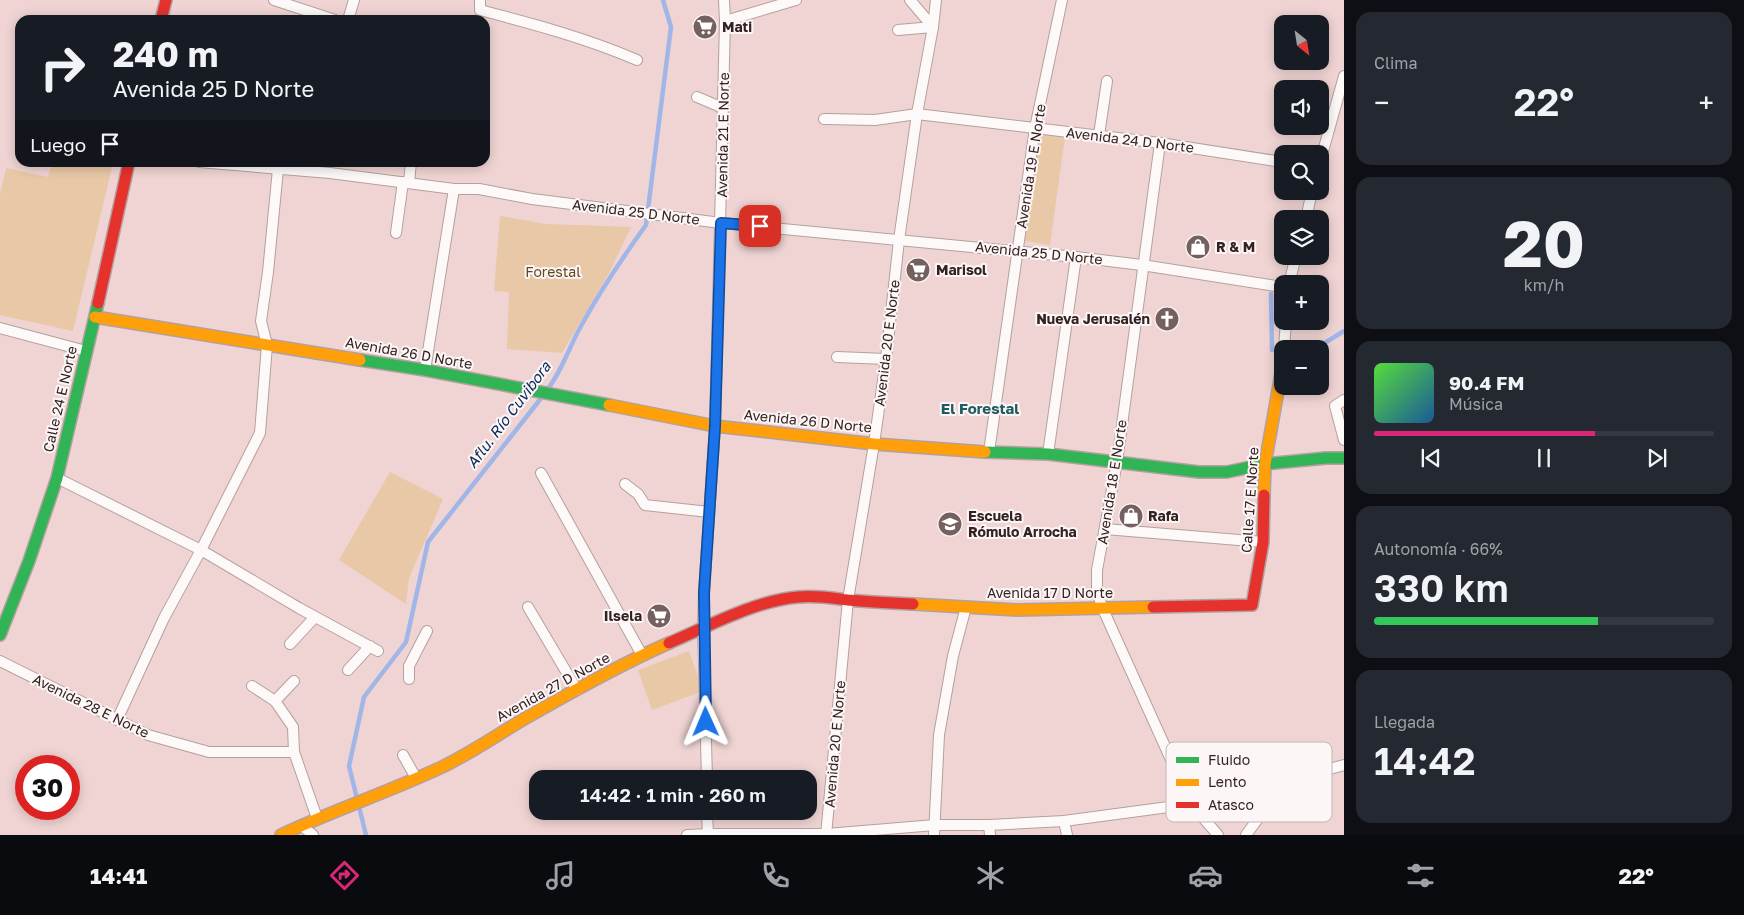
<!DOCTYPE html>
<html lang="es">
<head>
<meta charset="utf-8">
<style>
  :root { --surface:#171b24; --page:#242831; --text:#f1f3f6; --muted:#9ea1a6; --line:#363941; --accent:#db2777 }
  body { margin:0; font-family:"Golos Text",sans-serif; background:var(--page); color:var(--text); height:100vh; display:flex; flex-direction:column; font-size:19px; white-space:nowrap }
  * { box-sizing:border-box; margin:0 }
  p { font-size:16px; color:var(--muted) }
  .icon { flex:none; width:28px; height:28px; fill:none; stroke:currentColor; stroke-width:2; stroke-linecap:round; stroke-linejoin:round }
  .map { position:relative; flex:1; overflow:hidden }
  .side { display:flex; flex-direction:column; gap:12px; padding:12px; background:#0d0f14; width:400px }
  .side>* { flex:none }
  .guide { position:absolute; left:15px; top:15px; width:475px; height:152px; border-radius:15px; box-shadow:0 2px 12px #0003; background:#171b24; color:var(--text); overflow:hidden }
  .needle { width:32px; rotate:150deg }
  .buttons { position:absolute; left:1274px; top:15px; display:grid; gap:10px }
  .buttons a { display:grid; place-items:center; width:55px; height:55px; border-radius:10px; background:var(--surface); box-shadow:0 2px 12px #0003; font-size:25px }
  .speed { position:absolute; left:15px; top:755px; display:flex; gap:10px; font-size:25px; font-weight:700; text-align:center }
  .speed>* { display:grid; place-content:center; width:65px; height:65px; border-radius:50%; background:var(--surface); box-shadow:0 2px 12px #0003; line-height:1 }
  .speed .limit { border:8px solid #d22; background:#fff; color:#111 }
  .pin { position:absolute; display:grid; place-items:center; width:42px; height:42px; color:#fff; margin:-21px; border-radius:10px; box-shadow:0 2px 8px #0006 }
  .me { position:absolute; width:55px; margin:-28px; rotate:359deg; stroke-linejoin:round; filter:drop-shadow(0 0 4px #0008) }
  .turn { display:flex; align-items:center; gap:18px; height:105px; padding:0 15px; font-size:22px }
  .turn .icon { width:65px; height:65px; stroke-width:2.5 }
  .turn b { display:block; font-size:35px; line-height:42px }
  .then { display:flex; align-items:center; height:48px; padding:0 15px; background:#0003; gap:10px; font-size:19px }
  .big { font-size:38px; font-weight:600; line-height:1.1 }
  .side .tile { flex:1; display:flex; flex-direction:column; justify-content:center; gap:8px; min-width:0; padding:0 18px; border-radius:15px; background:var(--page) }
  .side .dial { align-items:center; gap:0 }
  .dial b { font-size:65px; line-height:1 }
  .song { display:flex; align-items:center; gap:15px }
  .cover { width:60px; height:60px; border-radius:8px; background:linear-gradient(135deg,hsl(110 70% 55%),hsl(210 70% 35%)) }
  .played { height:5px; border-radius:2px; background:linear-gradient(90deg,var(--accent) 65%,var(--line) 65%) }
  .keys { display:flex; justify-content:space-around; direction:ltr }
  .heat { display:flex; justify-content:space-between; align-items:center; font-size:28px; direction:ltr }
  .charge { height:8px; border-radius:4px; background:linear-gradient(90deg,#34c759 66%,var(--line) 0) }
  .trip { position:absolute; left:529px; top:770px; width:288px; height:50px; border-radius:15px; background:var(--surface); box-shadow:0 2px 12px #0003; font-weight:600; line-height:50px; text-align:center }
  .menu { display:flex; height:80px; justify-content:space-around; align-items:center; background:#090b0e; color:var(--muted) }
  .menu .icon { width:35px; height:35px }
  .menu .current { color:var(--accent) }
  .menu b { font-size:22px; color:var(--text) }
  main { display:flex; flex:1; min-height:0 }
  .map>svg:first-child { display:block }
  .green { fill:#e8c8a6 }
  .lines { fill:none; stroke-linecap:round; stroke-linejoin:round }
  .stream { stroke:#a1b6e7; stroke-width:4.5 }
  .street-casing { stroke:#b4a09f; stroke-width:12 }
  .fast-casing { stroke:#b4a09f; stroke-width:14 }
  .slow-casing { stroke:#b4a09f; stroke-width:14 }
  .jam-casing { stroke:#b4a09f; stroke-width:14 }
  .street { stroke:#fdf9f8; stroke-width:10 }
  .fast { stroke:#30b455; stroke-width:11 }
  .slow { stroke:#ff9f0a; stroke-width:11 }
  .jam { stroke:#e5322d; stroke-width:11 }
  .route-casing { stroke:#114b97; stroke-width:12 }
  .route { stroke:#1a73e8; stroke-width:9 }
  .labels { text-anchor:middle; stroke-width:4; stroke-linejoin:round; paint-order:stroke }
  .poi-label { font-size:14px; font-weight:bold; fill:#342222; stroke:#fcf6f6; text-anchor:start }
  .street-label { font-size:14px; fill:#342222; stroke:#fcf6f6 }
  .park-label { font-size:14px; fill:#614a1e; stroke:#fcf6f6 }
  .neighbourhood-label { font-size:15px; font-weight:bold; fill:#205b5e; stroke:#fcf6f6 }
  .water-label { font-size:15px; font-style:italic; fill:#06255a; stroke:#fcf6f6 }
  .key { fill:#fcf6f6; stroke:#c0b6b6; stroke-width:1 }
  .key-label { font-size:14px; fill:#342222 }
</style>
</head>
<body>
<main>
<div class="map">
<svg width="1344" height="835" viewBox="0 0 1344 835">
  <rect width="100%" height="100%" fill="#efd4d3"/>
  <g class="green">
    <path d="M1040,134l25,3 -15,108 -25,-4z"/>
    <path d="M52,163h61l-40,168 -73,-16v-121l6,-26 42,9z"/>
    <path d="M500,216l46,8 85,3 -21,44 -48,82 -55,-4 2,-57 -15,-1z"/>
    <path d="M390,472l53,27 -34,79 -3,26 -67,-44z"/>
    <path d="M689,651l14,40 -51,19 -14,-40z"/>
  </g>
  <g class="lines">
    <g class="stream">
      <path d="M1271,294l1,56"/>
      <path d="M1308,349l15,-5 21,-13"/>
      <path d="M547,390c15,-19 22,-43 34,-64 19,-35 42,-69 65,-101l25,-198 -8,-27"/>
      <path d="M366,835l-17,-69 15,-69 42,-55 22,-100 114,-145"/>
    </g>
    <defs>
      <g id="street">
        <path d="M274,0l61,20"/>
        <path d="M480,0v10c53,14 106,28 157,50"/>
        <path d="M910,0l23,27"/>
        <path d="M348,20l6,-20"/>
        <path d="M725,21l71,-21"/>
        <path d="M898,30l35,-3"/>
        <path d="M697,97l26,11"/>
        <path d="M824,119l51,1 42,-6 243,29 122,19"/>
        <path d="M1099,135l8,-54"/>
        <path d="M1160,143l-43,319 -20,108v21l5,16 89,197"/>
        <path d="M199,162l131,11 124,16h25l53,10 189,24 355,34 66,8 140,22"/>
        <path d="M1320,162l24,-86"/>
        <path d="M409,183l2,-21"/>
        <path d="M1306,219l6,-28"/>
        <path d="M396,233l7,-51"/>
        <path d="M1289,284l7,-28"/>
        <path d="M0,328l86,23"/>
        <path d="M1284,349l2,-28"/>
        <path d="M837,357l49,2"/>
        <path d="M425,370l29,-181"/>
        <path d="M1344,400l-9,6 9,34"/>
        <path d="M989,452l46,-324 27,-128"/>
        <path d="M1048,454l28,-197"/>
        <path d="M541,473l101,182"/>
        <path d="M57,478l144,72 98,58 79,43"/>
        <path d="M625,484l13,10 7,11 64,7"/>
        <path d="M1105,529l158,13"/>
        <path d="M528,607l49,83"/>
        <path d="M290,644l25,-27"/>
        <path d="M0,661l148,74 61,17h85l23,66"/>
        <path d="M348,670l22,-24"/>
        <path d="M409,679v-13l18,-35"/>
        <path d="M252,686l23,15 18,26 1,25"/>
        <path d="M275,701l19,-20"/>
        <path d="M117,720l47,-102 37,-68 59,-117 7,-88 -6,-24 7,-49 10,-103"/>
        <path d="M403,755l13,23"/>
        <path d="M707,779l-4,-151 1,-35 11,-167 10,-405 -1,-21"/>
        <path d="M707,811l1,24"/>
        <path d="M1064,821l3,14"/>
        <path d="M989,825l1,10"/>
        <path d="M302,826l11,9"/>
        <path d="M687,835l21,-1h119l108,-9h54l75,-4 127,-17 27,31"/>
        <path d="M826,835l22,-235 26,-156 12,-85 13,-119 18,-126 16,-87 3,-27"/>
        <path d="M934,835l5,-100 14,-79 13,-49"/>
        <path d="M1246,835l30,-41 16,-15 52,-14"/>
      </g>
      <g id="fast">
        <path d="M360,360l65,10 184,35"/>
        <path d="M985,452l63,2 151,18h28l38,-8 61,-6h18"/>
        <path d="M0,635l29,-74 28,-83 41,-175"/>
      </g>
      <g id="slow">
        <path d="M95,317l265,43"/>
        <path d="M609,405l106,21 159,18 111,8"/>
        <path d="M1264,495l1,-31 17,-96"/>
        <path d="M913,604l104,6 136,-3"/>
        <path d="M281,835c53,-25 108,-43 161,-68 29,-14 55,-32 82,-48 47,-27 95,-54 145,-76"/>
      </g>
      <g id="jam">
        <path d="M161,20l5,-20"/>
        <path d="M98,303l31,-141"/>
        <path d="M1153,607l99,-2 11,-63 1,-47"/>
        <path d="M669,643c40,-17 85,-42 129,-46 17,-2 33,1 50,3 21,2 43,3 65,4"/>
      </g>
    </defs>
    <use href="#street" class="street-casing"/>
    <use href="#fast" class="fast-casing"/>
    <use href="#slow" class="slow-casing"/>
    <use href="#jam" class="jam-casing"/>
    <use href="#street" class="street"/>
    <use href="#fast" class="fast"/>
    <use href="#slow" class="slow"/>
    <use href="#jam" class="jam"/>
  </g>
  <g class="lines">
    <defs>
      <path id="route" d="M706,722l-2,-129 11,-167 6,-203 39,3"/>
    </defs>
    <use href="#route" class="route-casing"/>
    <use href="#route" class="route"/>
  </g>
  <defs>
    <symbol id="supermarket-disc" viewBox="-11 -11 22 22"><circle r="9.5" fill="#756060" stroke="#fcf6f6"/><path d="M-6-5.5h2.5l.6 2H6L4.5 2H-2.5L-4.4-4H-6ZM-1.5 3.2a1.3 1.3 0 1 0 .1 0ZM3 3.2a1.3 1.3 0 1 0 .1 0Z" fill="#fff"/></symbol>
    <symbol id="shop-disc" viewBox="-11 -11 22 22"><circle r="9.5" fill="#756060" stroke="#fcf6f6"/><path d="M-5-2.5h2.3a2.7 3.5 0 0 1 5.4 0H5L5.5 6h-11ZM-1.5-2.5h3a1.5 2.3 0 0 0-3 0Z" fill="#fff"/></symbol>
    <symbol id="church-disc" viewBox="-11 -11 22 22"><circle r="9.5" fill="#756060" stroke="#fcf6f6"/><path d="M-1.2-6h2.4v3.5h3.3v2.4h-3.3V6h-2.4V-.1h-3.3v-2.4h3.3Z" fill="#fff"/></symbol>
    <symbol id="school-disc" viewBox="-11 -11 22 22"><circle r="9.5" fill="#756060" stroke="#fcf6f6"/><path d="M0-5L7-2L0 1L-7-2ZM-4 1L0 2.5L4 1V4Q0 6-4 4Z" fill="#fff"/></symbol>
  </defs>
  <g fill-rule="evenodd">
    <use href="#supermarket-disc" x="691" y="13" width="28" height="28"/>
    <use href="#shop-disc" x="1184" y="233" width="28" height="28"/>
    <use href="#supermarket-disc" x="904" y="256" width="28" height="28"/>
    <use href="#church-disc" x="1153" y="305" width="28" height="28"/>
    <use href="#shop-disc" x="1117" y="502" width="28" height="28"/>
    <use href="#school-disc" x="936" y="510" width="28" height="28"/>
    <use href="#supermarket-disc" x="645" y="602" width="28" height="28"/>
  </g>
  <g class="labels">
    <g class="poi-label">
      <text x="722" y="32">Mati</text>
      <text x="1216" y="252">R &amp; M</text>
      <text x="936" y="275">Marisol</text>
      <text x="1150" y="324" text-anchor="end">Nueva Jerusalén</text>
      <text x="968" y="521">Escuela<tspan x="968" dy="16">Rómulo Arrocha</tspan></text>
      <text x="1148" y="521">Rafa</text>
      <text x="642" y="621" text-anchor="end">Ilsela</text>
    </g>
    <g class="street-label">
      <text transform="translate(723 135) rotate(-89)" y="5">Avenida 21 E Norte</text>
      <text transform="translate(1130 140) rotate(7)" y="5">Avenida 24 D Norte</text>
      <text transform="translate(1031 166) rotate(-81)" y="5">Avenida 19 E Norte</text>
      <text transform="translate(636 212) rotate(7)" y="5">Avenida 25 D Norte</text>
      <text transform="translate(1039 253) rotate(6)" y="5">Avenida 25 D Norte</text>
      <text transform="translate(887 343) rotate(-83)" y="5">Avenida 20 E Norte</text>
      <text transform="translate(409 353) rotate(10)" y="5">Avenida 26 D Norte</text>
      <text transform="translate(60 399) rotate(-77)" y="5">Calle 24 E Norte</text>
      <text transform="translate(808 421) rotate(6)" y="5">Avenida 26 D Norte</text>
      <text transform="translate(1112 482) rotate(-81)" y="5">Avenida 18 E Norte</text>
      <text transform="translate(1250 500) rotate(-86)" y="5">Calle 17 E Norte</text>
      <text x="1050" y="598">Avenida 17 D Norte</text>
      <text transform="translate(553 687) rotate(-29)" y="5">Avenida 27 D Norte</text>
      <text transform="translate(91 706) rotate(26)" y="5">Avenida 28 E Norte</text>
      <text transform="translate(835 744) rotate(-85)" y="5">Avenida 20 E Norte</text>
    </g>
    <g class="park-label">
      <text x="553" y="277">Forestal</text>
    </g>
    <g class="neighbourhood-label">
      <text x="980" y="414">El Forestal</text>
    </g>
    <g class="water-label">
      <text transform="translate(509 415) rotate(-53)" y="5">Aflu. Río Cuvibora</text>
    </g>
  </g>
  <rect x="1166" y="742" width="166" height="80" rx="8" class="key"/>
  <rect x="1176" y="757" width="23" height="6" fill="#30b455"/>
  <rect x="1176" y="779" width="23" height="7" fill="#ff9f0a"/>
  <rect x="1176" y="802" width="23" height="6" fill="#e5322d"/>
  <g class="key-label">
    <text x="1208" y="765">Fluido</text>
    <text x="1208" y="787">Lento</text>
    <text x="1208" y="810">Atasco</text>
  </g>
</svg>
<div class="buttons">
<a><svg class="needle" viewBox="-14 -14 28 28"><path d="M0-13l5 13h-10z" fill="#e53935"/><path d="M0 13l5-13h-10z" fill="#9ea1a6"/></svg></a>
<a><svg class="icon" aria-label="sound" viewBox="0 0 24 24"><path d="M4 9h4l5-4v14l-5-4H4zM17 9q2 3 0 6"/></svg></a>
<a><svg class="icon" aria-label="search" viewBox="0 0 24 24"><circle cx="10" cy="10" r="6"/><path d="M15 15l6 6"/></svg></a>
<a><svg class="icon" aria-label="layers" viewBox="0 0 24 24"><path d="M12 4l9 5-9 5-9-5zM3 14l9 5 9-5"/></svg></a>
<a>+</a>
<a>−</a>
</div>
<div class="speed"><div class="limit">30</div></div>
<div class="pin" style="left:760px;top:226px;background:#d93025"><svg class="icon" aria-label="arrive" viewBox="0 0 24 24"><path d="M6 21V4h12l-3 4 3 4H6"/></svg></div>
<svg class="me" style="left:706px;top:722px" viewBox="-20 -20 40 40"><path d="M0-17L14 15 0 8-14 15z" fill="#1a73e8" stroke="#fff" stroke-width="4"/></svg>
<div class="trip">14:42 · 1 min · 260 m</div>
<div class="guide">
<div class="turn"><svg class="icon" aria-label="right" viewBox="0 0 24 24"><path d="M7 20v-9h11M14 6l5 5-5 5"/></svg><div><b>240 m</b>Avenida 25 D Norte</div></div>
<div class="then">Luego<svg class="icon" aria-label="arrive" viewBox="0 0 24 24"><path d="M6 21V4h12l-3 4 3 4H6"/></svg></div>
</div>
</div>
<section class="side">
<div class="tile"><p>Clima</p>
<div class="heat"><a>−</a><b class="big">22°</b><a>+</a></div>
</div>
<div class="tile dial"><b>20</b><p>km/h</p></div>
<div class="tile">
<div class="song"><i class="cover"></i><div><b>90.4 FM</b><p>Música</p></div></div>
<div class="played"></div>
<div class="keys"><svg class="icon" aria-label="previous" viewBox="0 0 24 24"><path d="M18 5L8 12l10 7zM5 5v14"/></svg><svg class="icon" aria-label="pause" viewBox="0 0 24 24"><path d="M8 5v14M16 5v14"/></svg><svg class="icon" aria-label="next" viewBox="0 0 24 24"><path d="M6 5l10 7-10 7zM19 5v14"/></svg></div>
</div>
<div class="tile"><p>Autonomía · 66%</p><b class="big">330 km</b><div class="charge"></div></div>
<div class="tile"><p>Llegada</p><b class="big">14:42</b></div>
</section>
</main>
<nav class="menu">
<b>14:41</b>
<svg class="icon current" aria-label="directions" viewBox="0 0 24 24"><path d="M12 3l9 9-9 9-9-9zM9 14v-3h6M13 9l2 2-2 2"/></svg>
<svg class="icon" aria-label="music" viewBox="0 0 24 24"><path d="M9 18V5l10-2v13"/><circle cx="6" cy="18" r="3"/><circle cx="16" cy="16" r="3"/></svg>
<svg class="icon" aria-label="phone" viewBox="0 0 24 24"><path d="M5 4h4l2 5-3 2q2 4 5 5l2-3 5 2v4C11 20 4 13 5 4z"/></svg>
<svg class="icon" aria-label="climate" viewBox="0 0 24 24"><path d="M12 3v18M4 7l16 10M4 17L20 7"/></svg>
<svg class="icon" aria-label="car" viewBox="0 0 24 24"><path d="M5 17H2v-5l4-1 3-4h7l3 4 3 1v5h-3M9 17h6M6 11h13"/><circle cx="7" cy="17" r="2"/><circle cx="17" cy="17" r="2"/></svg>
<svg class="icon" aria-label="filters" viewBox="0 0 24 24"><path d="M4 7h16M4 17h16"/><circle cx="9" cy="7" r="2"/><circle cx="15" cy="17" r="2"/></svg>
<b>22°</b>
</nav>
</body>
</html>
